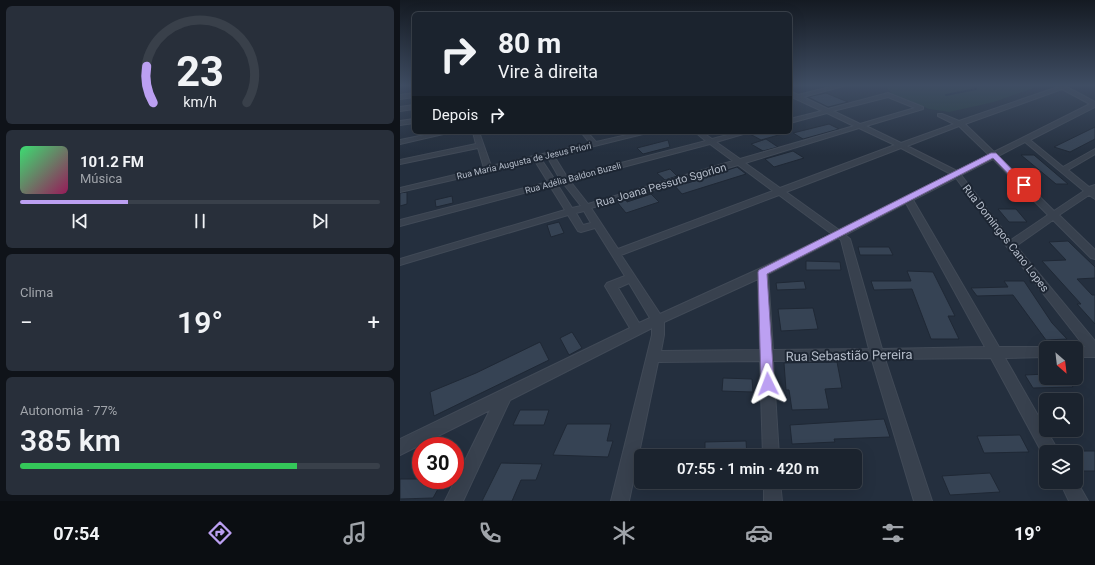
<!DOCTYPE html>
<html lang="pt">
<head>
<meta charset="utf-8">
<style>
  :root { --surface:#1b232e; --page:#282f3a; --text:#f1f3f6; --muted:#a0a4aa; --line:#39404a; --accent:#bca0f2 }
  body { margin:0; font-family:Roboto,sans-serif; background:var(--page); color:var(--text); height:100vh; display:flex; flex-direction:column; font-size:15px; white-space:nowrap }
  * { box-sizing:border-box; margin:0 }
  p { font-size:13px; color:var(--muted) }
  .icon { flex:none; width:22px; height:22px; fill:none; stroke:currentColor; stroke-width:2; stroke-linecap:round; stroke-linejoin:round }
  .map { position:relative; flex:1; overflow:hidden }
  .sheet { display:flex; flex-direction:column; gap:6px; padding:6px; background:#0f1319; width:400px }
  .sheet>* { flex:none }
  .top-card { position:absolute; left:12px; top:12px; width:380px; height:122px; border-radius:6px; box-shadow:0 4px 16px #0002,0 0 0 1px var(--line); background:#1b232e; color:var(--text); overflow:hidden }
  .needle { width:26px; rotate:152deg }
  .fabs { position:absolute; left:639px; top:341px; display:grid; gap:8px }
  .fabs a { display:grid; place-items:center; width:44px; height:44px; border-radius:6px; background:var(--surface); box-shadow:0 4px 16px #0002,0 0 0 1px var(--line); font-size:20px }
  .speed { position:absolute; left:12px; top:437px; display:flex; gap:8px; font-size:20px; font-weight:700; text-align:center }
  .speed>* { display:grid; place-content:center; width:52px; height:52px; border-radius:50%; background:var(--surface); box-shadow:0 4px 16px #0002,0 0 0 1px var(--line); line-height:1 }
  .speed .limit { border:6px solid #d22; background:#fff; color:#111 }
  .pin { position:absolute; display:grid; place-items:center; width:34px; height:34px; color:#fff; margin:-17px; border-radius:8px; box-shadow:0 2px 6px #0006 }
  .me { position:absolute; width:44px; margin:-22px; rotate:357deg; stroke-linejoin:round; filter:drop-shadow(0 0 3px #0008) }
  .turn { display:flex; align-items:center; gap:14px; height:84px; padding:0 20px; font-size:18px }
  .turn .icon { width:52px; height:52px; stroke-width:2.5 }
  .turn b { display:block; font-size:28px; line-height:34px }
  .then { display:flex; align-items:center; height:38px; padding:0 20px; background:#0003; gap:8px; font-size:15px }
  .big { font-size:30px; font-weight:600; line-height:1.1 }
  .sheet .card { flex:1; display:flex; flex-direction:column; justify-content:center; gap:6px; min-width:0; padding:0 14px; border-radius:6px; background:var(--page) }
  .sheet .dial { align-items:center; gap:0 }
  .dial svg { height:104px; overflow:visible; fill:none; stroke:var(--line); stroke-width:7; stroke-linecap:round; text-anchor:middle }
  .dial text { fill:var(--text); stroke:none }
  .song { display:flex; align-items:center; gap:12px }
  .cover { width:48px; height:48px; border-radius:6px; background:linear-gradient(135deg,hsl(140 70% 55%),hsl(330 70% 35%)) }
  .played { height:4px; border-radius:2px; background:linear-gradient(90deg,var(--accent) 30%,var(--line) 30%) }
  .keys { display:flex; justify-content:space-around; direction:ltr }
  .heat { display:flex; justify-content:space-between; align-items:center; font-size:22px; direction:ltr }
  .charge { height:6px; border-radius:3px; background:linear-gradient(90deg,#34c759 77%,var(--line) 0) }
  .trip { position:absolute; left:234px; top:449px; width:228px; height:40px; border-radius:6px; background:var(--surface); box-shadow:0 4px 16px #0002,0 0 0 1px var(--line); font-weight:600; line-height:40px; text-align:center }
  .tab-bar { display:flex; height:64px; justify-content:space-around; align-items:center; background:#0b0e12; color:var(--muted) }
  .tab-bar .icon { width:28px; height:28px }
  .tab-bar .active { color:var(--accent) }
  .tab-bar b { font-size:18px; color:var(--text) }
  main { display:flex; flex:1; min-height:0 }
  .map>svg:first-child { display:block }
  .green { fill:#263c3f }
  .lines { fill:none; stroke-linecap:round; stroke-linejoin:round }
  .stream { stroke:#17263c; stroke-width:2 }
  .building { fill:#364354; stroke:#1f2835 }
  .minor-casing { stroke:#414a57; stroke-width:2 }
  .minor { fill:#38414e; fill-rule:evenodd }
  .route { fill:#bca0f2; stroke:#7a689d }
  .labels { text-anchor:middle; stroke-width:4; stroke-linejoin:round; paint-order:stroke }
  .far-street-label { font-size:9px; fill:#b4bcc9; stroke:#1d2633 }
  .street-label { font-size:11px; fill:#b4bcc9; stroke:#1d2633 }
  .near-street-label { font-size:13px; fill:#b4bcc9; stroke:#1d2633 }
</style>
</head>
<body>
<main>
<section class="sheet">
<div class="card dial"><svg viewBox="0 0 100 80">
<path d="M14 69A42 42 0 1 1 86 69"/>
<path d="M14 69A42 42 0 0 1 9 41" stroke="#bca0f2"/>
<text x="50" y="56" font-size="32" font-weight="700">23</text>
<text x="50" y="72" font-size="11">km/h</text>
</svg></div>
<div class="card">
<div class="song"><i class="cover"></i><div><b>101.2 FM</b><p>Música</p></div></div>
<div class="played"></div>
<div class="keys"><svg class="icon" aria-label="previous" viewBox="0 0 24 24"><path d="M18 5L8 12l10 7zM5 5v14"/></svg><svg class="icon" aria-label="pause" viewBox="0 0 24 24"><path d="M8 5v14M16 5v14"/></svg><svg class="icon" aria-label="next" viewBox="0 0 24 24"><path d="M6 5l10 7-10 7zM19 5v14"/></svg></div>
</div>
<div class="card"><p>Clima</p>
<div class="heat"><a>−</a><b class="big">19°</b><a>+</a></div>
</div>
<div class="card"><p>Autonomia · 77%</p><b class="big">385 km</b><div class="charge"></div></div>
</section>
<div class="map">
<svg width="695" height="501" viewBox="0 0 695 501">
  <rect width="100%" height="100%" fill="#242f3e"/>
  <path class="green" d="M484,85h158l-48,17 -45,10 -20,-3 -37,-15z"/>
  <g class="lines">
    <path class="stream" d="M546,95l30,-6 -4,-4"/>
  </g>
  <g class="building">
    <path d="M426,93l22,9 -20,5 -20,-10z"/>
    <path d="M429,124l10,5 -36,10 -10,-6z"/>
    <path d="M695,127v12l-25,13 -16,-5z"/>
    <path d="M351,132h31v2l-21,6 -11,-6z"/>
    <path d="M366,139l12,8 -15,4 -12,-7z"/>
    <path d="M268,140l2,7 -27,7 -6,-6z"/>
    <path d="M393,151l11,7 -30,9 -9,-8z"/>
    <path d="M621,155h13l34,29h-12z"/>
    <path d="M337,167l9,7 -64,20 -8,-9 10,-3 4,1z"/>
    <path d="M270,169l7,7 -12,4 -8,-7z"/>
    <path d="M7,192v12l-7,2v-13z"/>
    <path d="M251,194l8,8 -33,11 -9,-11 9,-3 1,3z"/>
    <path d="M52,196l1,7 -17,4 -1,-7z"/>
    <path d="M598,209h18l11,13h-18z"/>
    <path d="M159,222l5,11 -13,4 -4,-12z"/>
    <path d="M668,241l27,26v11l-18,1 15,16h3v29l-18,-20h4l-39,-43 24,-1 -17,-18z"/>
    <path d="M458,247h31l4,8h-33z"/>
    <path d="M406,261l34,1 1,8h-35z"/>
    <path d="M507,271l26,1 22,44h-7l11,23h-28l-19,-50 -38,1 -3,-9h40z"/>
    <path d="M404,281l2,8 -29,1 -1,-7z"/>
    <path d="M604,281h20l28,42 15,16 -21,1 -33,-45 -36,1 -6,-8 37,-1z"/>
    <path d="M413,308l5,21 -37,2 -3,-22z"/>
    <path d="M172,332l10,16 -13,7 -9,-17z"/>
    <path d="M140,342l9,18 -115,56 -4,-24 46,-19z"/>
    <path d="M437,362l5,26 -17,1 4,20 -37,1 -3,-20h-3l-2,-27z"/>
    <path d="M646,374v4h21l6,9 -40,1 -8,-13z"/>
    <path d="M323,378l29,1 1,13 -31,-1z"/>
    <path d="M120,410h29l-5,15h-31z"/>
    <path d="M484,419l6,18 -56,2 1,3 -43,2 -2,-19z"/>
    <path d="M167,424h44l-4,17h6l-5,16 -55,-2z"/>
    <path d="M620,435l9,17 -45,1 -7,-17z"/>
    <path d="M346,441l1,15h-42v-14z"/>
    <path d="M676,451h19v20h-12l-7,-12z"/>
    <path d="M101,463l41,1 -6,16h-15l-9,21h-30z"/>
    <path d="M590,473l10,19 -50,3 -8,-19z"/>
    <path d="M0,479h21l22,1 -10,18 -33,1z"/>
  </g>
  <g class="lines">
    <defs>
      <g id="minor">
        <path d="M438,85h9l-44,12 25,12 60,-16 35,14v2l-57,17 35,17 53,-19 -16,-8v-2h4l17,7 99,-34 -1,-2h6l32,17v5l-65,33 33,27 32,-18v5l-27,16 21,17 6,-2v14l-6,-4 -30,20 36,35v9l-4,-1 -38,-38 -37,26 79,95v16h-19v-9h-4l13,-1 -78,-100 -51,-69 -43,22 86,147h47l4,1h-4v9l-41,1 54,94h-13l-1,6 -54,-100 -106,1 47,142h-18l-42,-141 -99,1 6,95h-16l-3,-95 -102,1 -29,139h-18l41,-166v-7l-142,72 -47,101h-18l45,-91 -90,45v-16l230,-111 -25,-42 2,-3 18,-7 -30,-48 -14,4 -3,-1 -10,-16 -168,50v-6l165,-49 -15,-24 -150,40v-6l148,-38 -13,-21 -135,31v-4l84,-20 -6,-20 -78,16v-4l76,-16 -3,-12h6l12,34 99,-23 -9,-11h6l9,10 44,-10h11l-97,24 13,21 139,-36 -11,-9h7l10,7 27,-7h11l-34,10 24,17 114,-33 -27,-13 -37,10v-4l32,-8 -28,-13 -4,-3v-4l8,4zM662,89l28,15 -96,48 -29,-28zM488,97l27,11 -55,16 -27,-13zM559,126l30,29 -32,16 -50,-25zM459,128l36,17 -115,43 -35,-25zM625,142l59,49 -30,20 -56,-55zM310,144l23,17 -145,43 -18,-23zM501,148l50,26 -112,56 -53,-38zM148,158l12,21 -5,1 -14,-21zM593,159l55,56 -37,25 -50,-65zM338,165l35,26 -155,58 -27,-41zM163,183l18,23 -9,2 -15,-24zM379,195l53,39 -73,35 -99,45 -39,-59zM506,203l79,144 -103,2 -32,-110 -5,-4zM184,211l7,12 -8,2 -7,-12zM438,238l3,2 28,109 -96,1 -5,-76zM358,279l2,71 -99,1 3,-16v-13zM229,283l21,35 -11,5 -21,-35z"/>
        <path d="M14,93v4l-14,2v-4z"/>
        <path d="M14,105v4l-14,2v-4z"/>
        <path d="M14,119v4l-14,2v-4z"/>
        <path d="M39,132h13l-52,12v-4z"/>
        <path d="M676,480l12,21h-19l-9,-19h16z"/>
        <path d="M364,482h16l2,19h-18z"/>
      </g>
    </defs>
    <use href="#minor" class="minor-casing"/>
    <use href="#minor" class="minor"/>
  </g>
  <linearGradient id="sky" x2="0" y2="1"><stop stop-color="#141a22"/><stop offset="0.55" stop-color="#3f4d63"/><stop offset="1" stop-color="#3f4d63" stop-opacity="0"/></linearGradient>
  <rect width="695" height="155" fill="url(#sky)"/>
  <path class="route" d="M591,153h5l30,31v3h-5l-28,-29 -226,116 7,110 -2,4 -4,2 -5,-2 -2,-4 -3,-112 1,-2z"/>
  <g class="labels">
    <g class="far-street-label">
      <text transform="translate(124 161) rotate(-13)" y="3">Rua Maria Augusta de Jesus Priori</text>
      <text transform="translate(173 178) rotate(-15)" y="3">Rua Adélia Baldon Buzeli</text>
    </g>
    <g class="street-label">
      <text transform="translate(261 185) rotate(-16)" y="4">Rua Joana Pessuto Sgorlon</text>
      <text transform="translate(606 238) rotate(52)" y="4">Rua Domingos Cano Lopes</text>
    </g>
    <g class="near-street-label">
      <text transform="translate(449 355) rotate(-1)" y="5">Rua Sebastião Pereira</text>
    </g>
  </g>
</svg>
<div class="fabs">
<a><svg class="needle" viewBox="-14 -14 28 28"><path d="M0-13l5 13h-10z" fill="#e53935"/><path d="M0 13l5-13h-10z" fill="#a0a4aa"/></svg></a>
<a><svg class="icon" aria-label="search" viewBox="0 0 24 24"><circle cx="10" cy="10" r="6"/><path d="M15 15l6 6"/></svg></a>
<a><svg class="icon" aria-label="layers" viewBox="0 0 24 24"><path d="M12 4l9 5-9 5-9-5zM3 14l9 5 9-5"/></svg></a>
</div>
<div class="speed"><div class="limit">30</div></div>
<div class="pin" style="left:624px;top:185px;background:#d93025"><svg class="icon" aria-label="arrive" viewBox="0 0 24 24"><path d="M6 21V4h12l-3 4 3 4H6"/></svg></div>
<svg class="me" style="left:368px;top:384px" viewBox="-20 -20 40 40"><path d="M0-17L14 15 0 8-14 15z" fill="#bca0f2" stroke="#fff" stroke-width="4"/></svg>
<div class="trip">07:55 · 1 min · 420 m</div>
<div class="top-card">
<div class="turn"><svg class="icon" aria-label="right" viewBox="0 0 24 24"><path d="M7 20v-9h11M14 6l5 5-5 5"/></svg><div><b>80 m</b>Vire à direita</div></div>
<div class="then">Depois<svg class="icon" aria-label="right" viewBox="0 0 24 24"><path d="M7 20v-9h11M14 6l5 5-5 5"/></svg></div>
</div>
</div>
</main>
<nav class="tab-bar">
<b>07:54</b>
<svg class="icon active" aria-label="directions" viewBox="0 0 24 24"><path d="M12 3l9 9-9 9-9-9zM9 14v-3h6M13 9l2 2-2 2"/></svg>
<svg class="icon" aria-label="music" viewBox="0 0 24 24"><path d="M9 18V5l10-2v13"/><circle cx="6" cy="18" r="3"/><circle cx="16" cy="16" r="3"/></svg>
<svg class="icon" aria-label="phone" viewBox="0 0 24 24"><path d="M5 4h4l2 5-3 2q2 4 5 5l2-3 5 2v4C11 20 4 13 5 4z"/></svg>
<svg class="icon" aria-label="climate" viewBox="0 0 24 24"><path d="M12 3v18M4 7l16 10M4 17L20 7"/></svg>
<svg class="icon" aria-label="car" viewBox="0 0 24 24"><path d="M5 17H2v-5l4-1 3-4h7l3 4 3 1v5h-3M9 17h6M6 11h13"/><circle cx="7" cy="17" r="2"/><circle cx="17" cy="17" r="2"/></svg>
<svg class="icon" aria-label="filters" viewBox="0 0 24 24"><path d="M4 7h16M4 17h16"/><circle cx="9" cy="7" r="2"/><circle cx="15" cy="17" r="2"/></svg>
<b>19°</b>
</nav>
</body>
</html>
